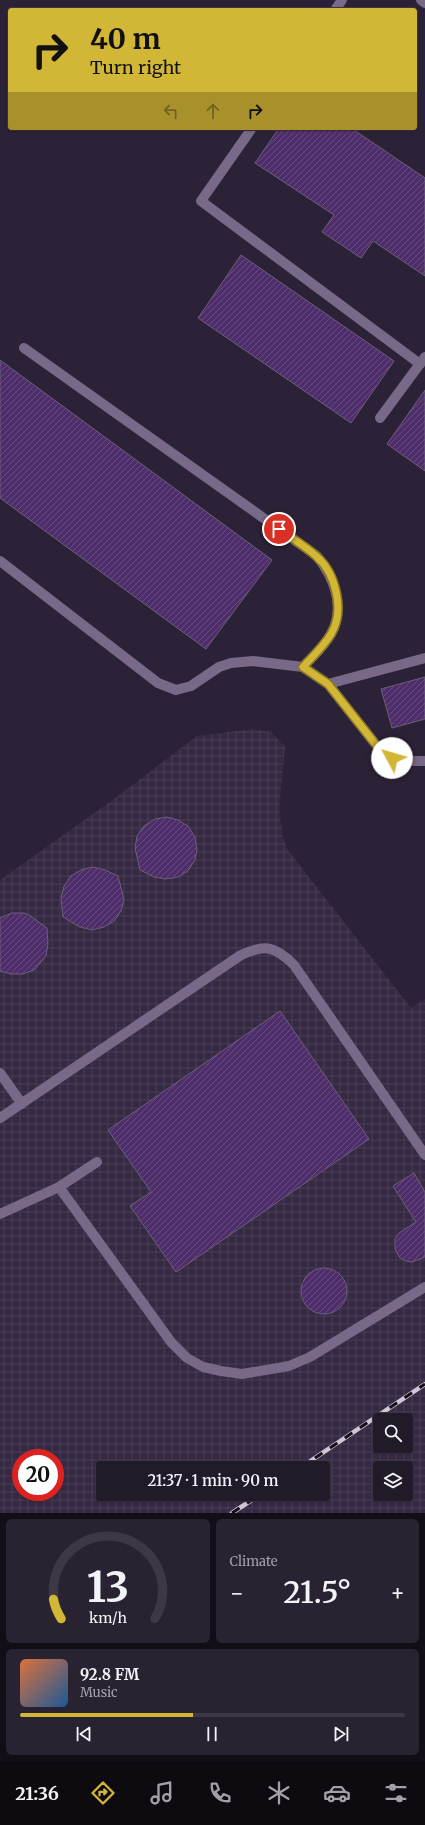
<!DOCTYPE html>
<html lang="en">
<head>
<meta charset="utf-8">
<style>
  :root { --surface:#211a29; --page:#292331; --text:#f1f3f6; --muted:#a2a1a8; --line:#3e3846; --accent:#d2b635 }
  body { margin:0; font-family:Merriweather,serif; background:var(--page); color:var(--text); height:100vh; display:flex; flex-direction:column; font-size:15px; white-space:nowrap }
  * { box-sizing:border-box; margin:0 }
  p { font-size:13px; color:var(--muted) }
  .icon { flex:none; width:22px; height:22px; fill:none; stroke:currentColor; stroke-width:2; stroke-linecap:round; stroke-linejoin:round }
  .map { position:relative; height:1513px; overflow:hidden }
  .details { display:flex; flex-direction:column; gap:6px; padding:6px; background:#120e17; flex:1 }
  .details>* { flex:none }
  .guide { position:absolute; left:8px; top:8px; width:409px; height:122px; border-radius:4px; box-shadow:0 1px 3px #0004,0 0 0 1px var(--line); background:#d2b635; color:#111; overflow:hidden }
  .controls { position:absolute; left:373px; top:1413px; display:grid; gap:8px }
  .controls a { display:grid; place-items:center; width:40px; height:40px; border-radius:4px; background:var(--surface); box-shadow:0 1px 3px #0004,0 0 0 1px var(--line); font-size:20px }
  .speed { position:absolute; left:12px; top:1449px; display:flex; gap:8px; font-size:20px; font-weight:700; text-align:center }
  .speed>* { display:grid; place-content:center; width:52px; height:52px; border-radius:50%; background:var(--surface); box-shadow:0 1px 3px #0004,0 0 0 1px var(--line); line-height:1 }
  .speed .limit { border:6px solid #d22; background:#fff; color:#111 }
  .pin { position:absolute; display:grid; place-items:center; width:34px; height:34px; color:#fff; margin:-17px; border:2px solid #fff; border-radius:50%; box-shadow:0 1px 4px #0007 }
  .me { position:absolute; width:44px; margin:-22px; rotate:309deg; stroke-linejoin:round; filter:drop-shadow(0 0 3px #0008) }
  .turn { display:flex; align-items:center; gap:14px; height:84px; padding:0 16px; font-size:18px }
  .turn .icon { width:52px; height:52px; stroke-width:2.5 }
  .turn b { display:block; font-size:28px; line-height:34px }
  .lanes { display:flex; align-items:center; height:38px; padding:0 16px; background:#0003; justify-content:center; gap:20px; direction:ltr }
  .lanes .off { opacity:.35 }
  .big { font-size:30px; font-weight:600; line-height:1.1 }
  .details .widget { flex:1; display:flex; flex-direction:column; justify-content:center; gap:6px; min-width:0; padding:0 14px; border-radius:6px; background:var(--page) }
  .details .dial { align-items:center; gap:0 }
  .dial svg { height:104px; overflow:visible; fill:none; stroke:var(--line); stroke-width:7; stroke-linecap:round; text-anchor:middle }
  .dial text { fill:var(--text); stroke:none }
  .song { display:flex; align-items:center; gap:12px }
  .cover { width:48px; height:48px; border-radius:6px; background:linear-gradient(135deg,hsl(20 70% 55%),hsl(210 70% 35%)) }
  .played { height:4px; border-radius:2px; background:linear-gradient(90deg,var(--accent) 45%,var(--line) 45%) }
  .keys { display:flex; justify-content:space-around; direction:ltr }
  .heat { display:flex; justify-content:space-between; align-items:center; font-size:22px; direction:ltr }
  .details .tiles { flex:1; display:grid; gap:6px; grid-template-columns:1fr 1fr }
  .widget:last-child { grid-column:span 2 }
  .trip { position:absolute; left:96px; top:1461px; width:234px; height:40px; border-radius:4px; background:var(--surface); box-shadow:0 1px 3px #0004,0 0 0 1px var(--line); font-weight:600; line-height:40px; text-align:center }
  .tabs { display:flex; height:64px; justify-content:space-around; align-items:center; background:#0d0a10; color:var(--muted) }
  .tabs .icon { width:28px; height:28px }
  .tabs .selected { color:var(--accent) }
  .tabs b { font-size:18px; color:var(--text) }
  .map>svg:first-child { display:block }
  .industrial { fill:url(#industrial-grid); fill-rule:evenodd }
  .building { fill:url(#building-hatch); stroke:#6b5f77 }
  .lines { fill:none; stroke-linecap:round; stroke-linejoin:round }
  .minor { stroke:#776987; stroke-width:10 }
  .rail-casing { stroke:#cec6d5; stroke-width:4.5 }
  .rail { stroke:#130e17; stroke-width:3; stroke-dasharray:9; stroke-linecap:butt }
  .route-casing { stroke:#887622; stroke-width:10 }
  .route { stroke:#d2b635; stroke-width:7 }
</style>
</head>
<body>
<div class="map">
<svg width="425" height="1513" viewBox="0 0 425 1513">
  <defs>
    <pattern id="industrial-grid" width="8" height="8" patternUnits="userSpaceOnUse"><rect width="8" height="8" fill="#362944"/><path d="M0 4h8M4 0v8" fill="none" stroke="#493e56"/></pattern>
    <pattern id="building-hatch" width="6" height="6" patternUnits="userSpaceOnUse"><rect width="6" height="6" fill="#4e2d6b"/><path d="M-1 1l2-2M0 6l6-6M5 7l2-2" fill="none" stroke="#684b80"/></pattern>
  </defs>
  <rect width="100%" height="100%" fill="#2c2237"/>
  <path class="industrial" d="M254,729l17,3 14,15 -6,62 4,29 4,11 124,159 14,-9v514h-425v-633l114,-81 83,-63zM380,1420h26v26h-26zM21,1458h34v34h-34zM103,1468h220v26h-220zM380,1468h26v26h-26z"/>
  <g class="building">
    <path d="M279,128h72l74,50v98l-52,-35 -12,17 -39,-26 12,-17 -79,-52z"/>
    <path d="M241,255l153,106 -43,62 -153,-105z"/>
    <path d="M0,360l272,200 -66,89 -206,-151z"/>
    <path d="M425,390v81l-38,-27z"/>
    <path d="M425,677v42l-33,9 -11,-39z"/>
    <path d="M167,817l11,3 10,6 7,11 2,12 -2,11 -7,11 -10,6 -12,2 -12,-2 -14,-7 -5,-22 2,-12 7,-10 11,-7z"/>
    <path d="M93,867l12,3 13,6 6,23 -3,12 -7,10 -10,6 -12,3 -12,-3 -17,-10 -2,-19 3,-12 7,-10 10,-6z"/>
    <path d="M12,913h12l5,2 18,13 1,16 -2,12 -12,14 -11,4h-12l-11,-3v-53z"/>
    <path d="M280,1011l89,128 -193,133 -46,-66 21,-14 -43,-62z"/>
    <path d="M414,1173l11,19v65l-13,5 -6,-1 -6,-3 -5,-9v-10l4,-6 17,-11 -23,-36z"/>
    <circle cx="324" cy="1291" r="23"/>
  </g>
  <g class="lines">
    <g class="minor">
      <path d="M421,0l4,3"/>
      <path d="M335,10l7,-10"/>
      <path d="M252,128l-51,73 219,163"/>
      <path d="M24,348l293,208c17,22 29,51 14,78 -6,12 -19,23 -28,33"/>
      <path d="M380,418l45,-61"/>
      <path d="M0,561l158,122 18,7 15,-4 28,-19 12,-4 22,-2 50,6 25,17 49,62 15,12 14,3h19"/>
      <path d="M328,684l97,-26"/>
      <path d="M0,1073l22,31"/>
      <path d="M0,1118l241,-163c24,-11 34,-9 53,10l131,190"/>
      <path d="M59,1187l112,155 16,16 16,9 18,4 21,3 47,-8 21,-9 115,-70"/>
      <path d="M0,1214l59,-27 38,-25"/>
    </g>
    <defs>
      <g id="rail">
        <path d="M300,1468l125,-84"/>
        <path d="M232,1513l29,-19"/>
      </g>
    </defs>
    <use href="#rail" class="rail-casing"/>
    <use href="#rail" class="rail"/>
  </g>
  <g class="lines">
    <defs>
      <path id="route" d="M279,529c12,9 26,17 37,27 20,17 29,55 15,78 -7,12 -19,23 -28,33l25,17 49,62 15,12"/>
    </defs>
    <use href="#route" class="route-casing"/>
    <use href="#route" class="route"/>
  </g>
</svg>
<div class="controls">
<a><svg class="icon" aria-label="search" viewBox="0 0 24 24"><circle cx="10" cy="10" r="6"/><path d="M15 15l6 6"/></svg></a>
<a><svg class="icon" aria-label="layers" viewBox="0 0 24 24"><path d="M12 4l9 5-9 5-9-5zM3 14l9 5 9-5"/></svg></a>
</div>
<div class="speed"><div class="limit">20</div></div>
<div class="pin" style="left:279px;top:529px;background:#d93025"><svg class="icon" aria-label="arrive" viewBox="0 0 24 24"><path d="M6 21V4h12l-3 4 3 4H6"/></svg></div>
<svg class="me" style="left:392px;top:758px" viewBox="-20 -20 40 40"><circle r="19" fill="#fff"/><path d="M0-13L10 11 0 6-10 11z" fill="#d2b635"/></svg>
<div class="trip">21:37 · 1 min · 90 m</div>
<div class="guide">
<div class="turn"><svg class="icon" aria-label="right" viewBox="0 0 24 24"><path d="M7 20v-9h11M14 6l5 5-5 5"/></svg><div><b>40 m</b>Turn right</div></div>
<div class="lanes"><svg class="icon off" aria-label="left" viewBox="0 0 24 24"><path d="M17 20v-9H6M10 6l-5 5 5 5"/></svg><svg class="icon off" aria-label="ahead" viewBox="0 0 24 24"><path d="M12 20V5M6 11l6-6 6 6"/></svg><svg class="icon" aria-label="right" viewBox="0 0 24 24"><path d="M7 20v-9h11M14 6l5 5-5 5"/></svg></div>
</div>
</div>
<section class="details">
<div class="tiles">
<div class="widget dial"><svg viewBox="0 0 100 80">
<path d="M14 69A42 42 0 1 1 86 69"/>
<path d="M14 69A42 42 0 0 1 8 54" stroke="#d2b635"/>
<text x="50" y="56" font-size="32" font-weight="700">13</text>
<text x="50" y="72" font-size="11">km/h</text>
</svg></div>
<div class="widget"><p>Climate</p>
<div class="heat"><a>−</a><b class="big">21.5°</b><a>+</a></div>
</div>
<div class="widget">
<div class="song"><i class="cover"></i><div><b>92.8 FM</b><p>Music</p></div></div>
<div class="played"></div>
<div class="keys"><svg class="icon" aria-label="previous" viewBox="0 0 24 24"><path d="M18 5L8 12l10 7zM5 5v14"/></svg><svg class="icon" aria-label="pause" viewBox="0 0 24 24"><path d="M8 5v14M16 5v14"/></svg><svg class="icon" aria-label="next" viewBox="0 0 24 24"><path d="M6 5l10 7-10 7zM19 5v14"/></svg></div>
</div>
</div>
</section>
<nav class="tabs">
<b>21:36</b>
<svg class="icon selected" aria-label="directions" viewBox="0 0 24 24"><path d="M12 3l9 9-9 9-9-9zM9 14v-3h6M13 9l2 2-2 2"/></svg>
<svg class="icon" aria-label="music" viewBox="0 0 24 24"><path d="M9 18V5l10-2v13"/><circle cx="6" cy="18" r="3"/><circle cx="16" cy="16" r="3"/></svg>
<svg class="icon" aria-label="phone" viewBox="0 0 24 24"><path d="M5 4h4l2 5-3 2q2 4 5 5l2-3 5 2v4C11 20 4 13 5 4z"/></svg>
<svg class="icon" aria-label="climate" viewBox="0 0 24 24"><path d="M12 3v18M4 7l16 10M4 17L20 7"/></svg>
<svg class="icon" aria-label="car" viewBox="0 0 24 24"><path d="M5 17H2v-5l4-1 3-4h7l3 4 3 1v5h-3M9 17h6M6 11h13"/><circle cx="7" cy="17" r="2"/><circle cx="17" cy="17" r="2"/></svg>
<svg class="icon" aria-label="filters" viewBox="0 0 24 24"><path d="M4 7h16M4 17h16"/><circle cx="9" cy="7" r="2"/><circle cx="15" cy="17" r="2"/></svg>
</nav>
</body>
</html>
